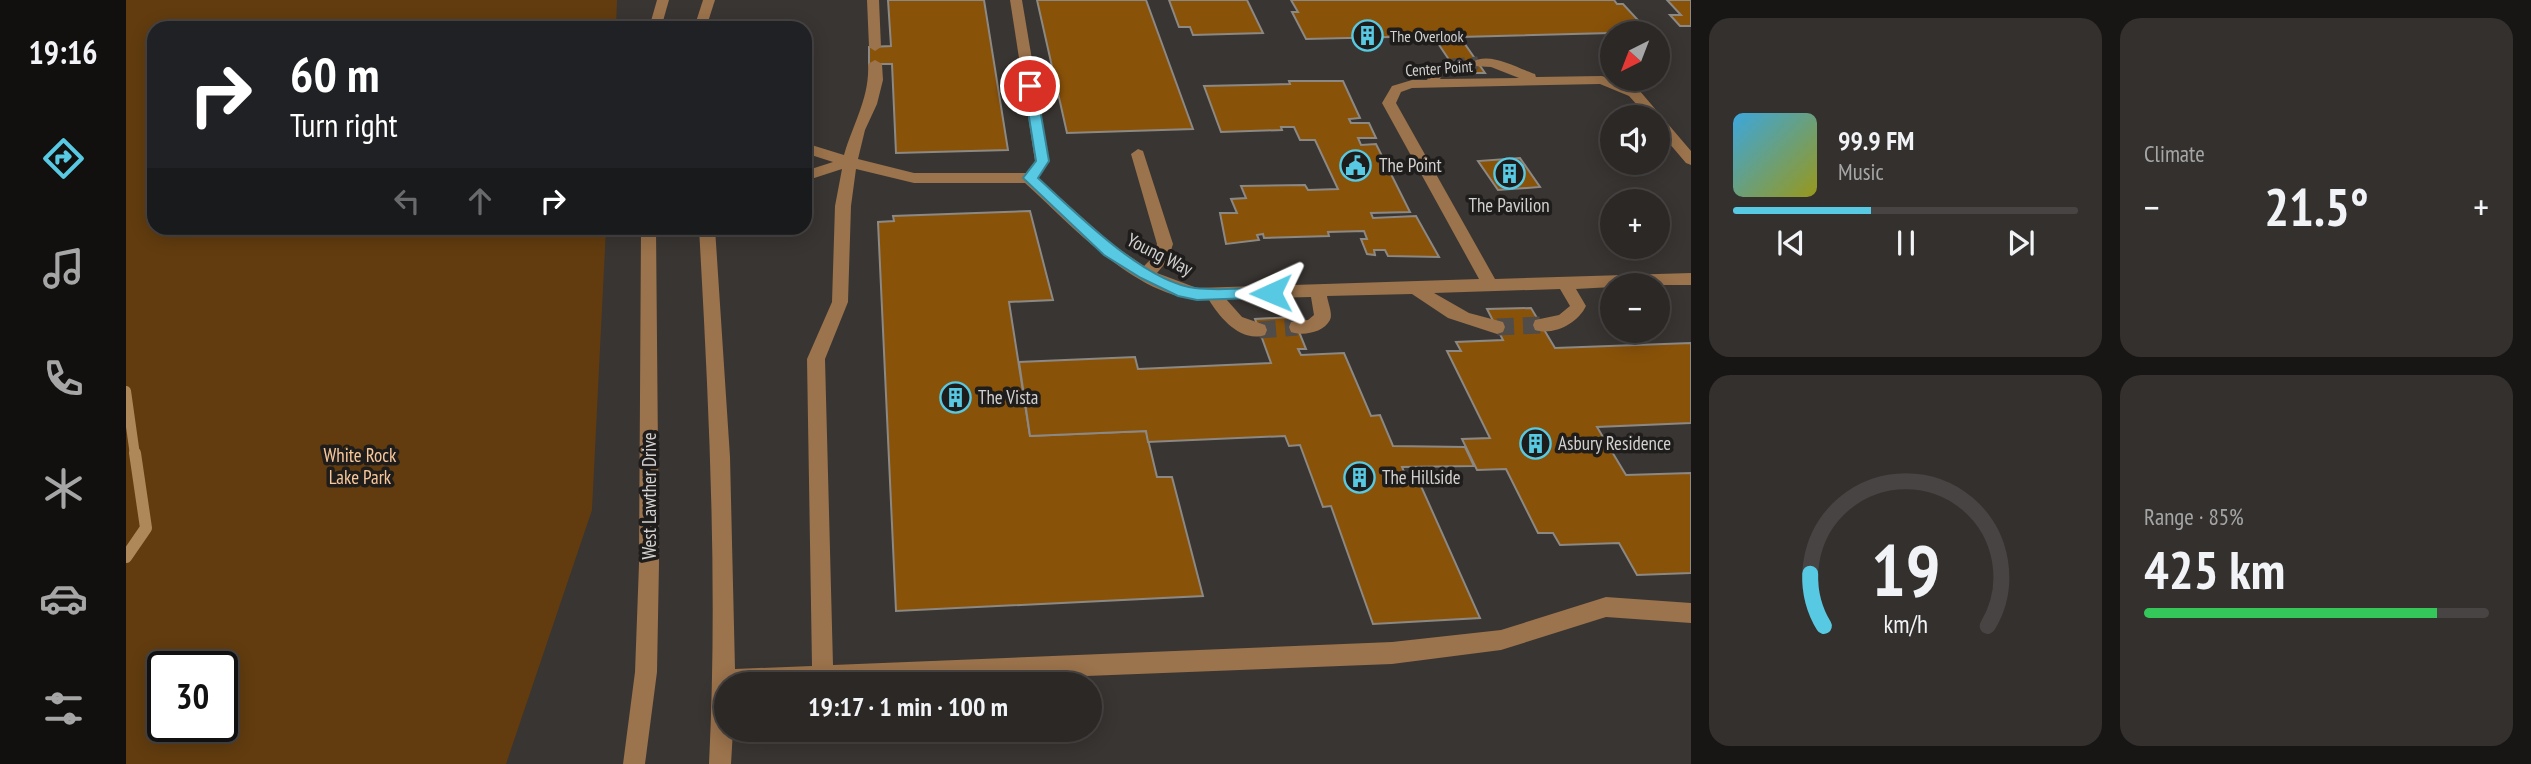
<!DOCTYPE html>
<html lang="en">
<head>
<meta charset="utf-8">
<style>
  :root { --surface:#2b2826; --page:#33302e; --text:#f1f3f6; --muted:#a6a6a7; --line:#474443; --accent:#58c9e3 }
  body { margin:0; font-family:"PT Sans Narrow",sans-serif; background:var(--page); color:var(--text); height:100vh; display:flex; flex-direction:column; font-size:26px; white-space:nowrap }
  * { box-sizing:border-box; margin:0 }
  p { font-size:23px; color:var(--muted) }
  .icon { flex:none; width:38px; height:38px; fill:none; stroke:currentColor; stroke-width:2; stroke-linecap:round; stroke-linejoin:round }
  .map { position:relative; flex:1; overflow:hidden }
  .side { display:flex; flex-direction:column; gap:18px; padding:18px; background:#181615; width:840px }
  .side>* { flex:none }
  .hud { position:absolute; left:21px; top:21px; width:665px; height:214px; border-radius:21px; box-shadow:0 4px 18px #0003,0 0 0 2px var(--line); background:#202124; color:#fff; overflow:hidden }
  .needle { width:46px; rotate:222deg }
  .fabs { position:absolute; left:1474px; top:21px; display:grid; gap:14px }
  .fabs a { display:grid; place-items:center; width:70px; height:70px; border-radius:50%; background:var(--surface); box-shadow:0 4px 18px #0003,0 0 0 2px var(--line); font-size:35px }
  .speed { position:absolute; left:21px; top:651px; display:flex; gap:14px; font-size:35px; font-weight:700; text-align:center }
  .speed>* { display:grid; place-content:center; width:91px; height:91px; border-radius:50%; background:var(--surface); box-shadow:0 4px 18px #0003,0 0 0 2px var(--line); line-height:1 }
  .speed .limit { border:4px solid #111; border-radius:10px; background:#fff; color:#111 }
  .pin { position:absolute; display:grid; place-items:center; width:60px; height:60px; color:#fff; margin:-30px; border:4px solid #fff; border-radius:50%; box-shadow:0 2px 7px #0007 }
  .me { position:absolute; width:77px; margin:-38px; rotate:269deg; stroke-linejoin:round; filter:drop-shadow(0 0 5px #0008) }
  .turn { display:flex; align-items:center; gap:24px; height:147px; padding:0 28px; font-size:32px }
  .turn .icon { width:91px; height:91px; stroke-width:2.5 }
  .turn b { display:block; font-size:49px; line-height:60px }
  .lanes { display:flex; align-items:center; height:66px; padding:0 28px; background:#0003; justify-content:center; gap:35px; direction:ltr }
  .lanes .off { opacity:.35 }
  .big { font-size:52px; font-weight:700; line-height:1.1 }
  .side .widget { flex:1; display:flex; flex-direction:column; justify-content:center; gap:10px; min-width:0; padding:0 24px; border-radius:21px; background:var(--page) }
  .side .dial { align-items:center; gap:0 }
  .dial svg { height:182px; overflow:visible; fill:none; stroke:var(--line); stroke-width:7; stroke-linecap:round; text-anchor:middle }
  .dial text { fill:var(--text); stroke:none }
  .song { display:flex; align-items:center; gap:21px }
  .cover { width:84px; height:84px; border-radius:10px; background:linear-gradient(135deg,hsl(200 70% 55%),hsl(60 70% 35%)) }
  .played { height:7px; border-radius:4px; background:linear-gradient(90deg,var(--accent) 40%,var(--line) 40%) }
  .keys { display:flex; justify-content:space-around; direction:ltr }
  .heat { display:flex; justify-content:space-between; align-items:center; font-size:38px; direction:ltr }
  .charge { height:10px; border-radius:5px; background:linear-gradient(90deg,#34c759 85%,var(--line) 0) }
  .side .tiles { flex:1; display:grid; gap:18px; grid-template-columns:repeat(2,1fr) }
  .trip { position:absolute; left:588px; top:672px; width:388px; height:70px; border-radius:35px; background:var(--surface); box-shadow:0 4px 18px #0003,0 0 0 2px var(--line); font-weight:700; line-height:70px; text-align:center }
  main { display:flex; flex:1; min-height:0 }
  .tab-bar { display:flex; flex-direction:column; width:126px; justify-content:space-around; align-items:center; background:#11100f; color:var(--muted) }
  .tab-bar .icon { width:49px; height:49px }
  .tab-bar .selected { color:var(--accent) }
  .tab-bar b { font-size:32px; color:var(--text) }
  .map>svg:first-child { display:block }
  .green { fill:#623c0f; fill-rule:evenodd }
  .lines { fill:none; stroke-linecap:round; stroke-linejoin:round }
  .stream-far1 { stroke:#af885a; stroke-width:10 }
  .stream { stroke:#af885a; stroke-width:12 }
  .building { fill:#895209; stroke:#8c8884; stroke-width:2 }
  .minor-tunnel-far1 { stroke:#504c4a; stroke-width:13; stroke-dasharray:13 7; stroke-linecap:butt }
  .minor-tunnel { stroke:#504c4a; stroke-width:17; stroke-dasharray:17 9; stroke-linecap:butt }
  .minor { fill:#9b734c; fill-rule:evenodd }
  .route { fill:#58c9e3; stroke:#398394; stroke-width:2 }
  .labels { text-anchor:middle; stroke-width:7; stroke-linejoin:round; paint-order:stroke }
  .far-poi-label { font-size:16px; fill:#d3d1cf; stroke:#1f1d1c; text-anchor:start }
  .far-street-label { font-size:16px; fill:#d3d1cf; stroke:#1f1d1c }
  .poi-label { font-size:19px; fill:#d3d1cf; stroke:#1f1d1c; text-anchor:start }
  .street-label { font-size:19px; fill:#d3d1cf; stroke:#1f1d1c }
  .park-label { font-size:19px; fill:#f9c89a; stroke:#1f1d1c }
</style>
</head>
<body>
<main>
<nav class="tab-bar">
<b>19:16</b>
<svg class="icon selected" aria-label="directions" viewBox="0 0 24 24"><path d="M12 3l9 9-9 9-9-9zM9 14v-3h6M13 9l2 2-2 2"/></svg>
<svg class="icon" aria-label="music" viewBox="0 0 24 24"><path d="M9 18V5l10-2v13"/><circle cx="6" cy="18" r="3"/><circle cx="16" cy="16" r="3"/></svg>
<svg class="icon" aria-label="phone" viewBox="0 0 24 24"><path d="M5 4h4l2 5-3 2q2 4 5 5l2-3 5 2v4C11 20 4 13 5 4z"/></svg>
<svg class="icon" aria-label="climate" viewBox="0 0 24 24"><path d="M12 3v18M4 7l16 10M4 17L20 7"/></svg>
<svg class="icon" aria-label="car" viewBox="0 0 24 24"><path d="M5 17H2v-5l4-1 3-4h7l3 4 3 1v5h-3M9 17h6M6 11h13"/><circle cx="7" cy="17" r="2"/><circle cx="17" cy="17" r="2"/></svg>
<svg class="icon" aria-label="filters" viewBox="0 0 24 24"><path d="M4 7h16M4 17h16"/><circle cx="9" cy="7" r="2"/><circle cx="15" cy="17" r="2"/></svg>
</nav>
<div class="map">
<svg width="1565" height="764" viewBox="0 0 1565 764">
  <rect width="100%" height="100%" fill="#393532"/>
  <path class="green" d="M0,0h491l-1,28h-462v200h452l-14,282 -86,254h-380zM37,667h59v59h-59z"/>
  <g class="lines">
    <path class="stream-far1" d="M0,391l9,64"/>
    <path class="stream" d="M0,557l20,-29 -11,-75"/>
  </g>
  <g class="building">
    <path d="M762,0h96l24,150 -112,3 -4,-89h-23v-17l22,-1z"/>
    <path d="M911,0h109l47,129 -126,4z"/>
    <path d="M1043,0h78l16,33 -70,2 -3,-8h-11z"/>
    <path d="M1165,0h323l3,4h6l26,28 -189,5 25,36h-27l-25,-37 -127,3 -14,-27h6z"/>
    <path d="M1541,0h24v26h-11l-10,-11h11z"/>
    <path d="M1163,81h54l17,37 -11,1 2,4h18l7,15h-18l3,7 15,-1 34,68 -39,1 2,5 43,-2 23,41 -51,-1 -3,-6h-11l1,5 -8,-1 -6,-15h6l-3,-8 -36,1 1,4 -65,2 -1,-4 -6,1 2,5 -33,4 -6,-31h17l-6,-14 15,-1 -5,-12 64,-1 3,5 30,-1 -23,-49h-15l-6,-13h-13l1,3 -61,2 -17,-46 86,-2z"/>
    <path d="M1394,158l20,29 -42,3 -20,-29z"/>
    <path d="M904,211l23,89 -44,2 21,134 116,-5 11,46h15l31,119 -307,15 -18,-389 16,-1 -1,-5z"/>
    <path d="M1405,308l24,40 136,-5v80l-94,4 29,48 65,-2v100l-54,2 -18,-32 -59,2 -7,-12h-15l-32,-64 -29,1 -15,-31 28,-1 -43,-87h14l-5,-9 47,-2 -16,-31z"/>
    <path d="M1167,317l13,32h-8l3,6 43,-2 27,63 9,-1 13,31 72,1 9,19 -72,1 8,19h11l59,132 -107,6 -42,-118 -8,1 -23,-62 -11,1 -4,-10 -137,6 -2,-11 -116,5 -11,-74 116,-5 3,12 133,-6 -16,-44z"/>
  </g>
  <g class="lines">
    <path class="minor-tunnel-far1" d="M1326,65l26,-2"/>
    <g class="minor-tunnel">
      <path d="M1371,327l44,-2"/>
      <path d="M1133,330l38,-3"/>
    </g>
    <g class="minor">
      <path d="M531,0h12l-8,28h-12z"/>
      <path d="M577,0h12l-9,28h-12z"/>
      <path d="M741,0h12l2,47 -6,4 -6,-4z"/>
      <path d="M884,0h12l27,161 -11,17 74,66 32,22 9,-9 4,-13 -26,-90 7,-5 5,2 30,93 -5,16 -11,13 40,15 282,-9 -97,-176 10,-17 20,-6h15l7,-13 18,-6 7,4 -15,8 -4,6 79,-1 -28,-11 -18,-1 -2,-3c17,-13 46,5 64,11l1,3 66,-1 37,14 52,61v14l-5,-2 -29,-34v-12h-9l-19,-21 -29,-12 -188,4 -11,4 -5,11 99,176 196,-6v12h-79v2l-36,2 10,17c-8,17 -32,30 -51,24l-2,-5 2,-5 24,-5 11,-9 -10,-17 -126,4 35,20 34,9 2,5 -2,5 -6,2 -49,-16 -36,-24 -85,2c1,7 6,18 3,24 -7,13 -27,16 -39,12l-2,-5 2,-5 17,-2 6,-5 -3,-18 -85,2 16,18 23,8 2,5 -2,5c-24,8 -45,-17 -56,-35 -70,2 -135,-73 -184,-117h-111l-58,-14 -5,37 -3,96 -23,57 8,306 559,-23 109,-12 105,-33 85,6v20l-85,-6 -105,33 -109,14 -506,20h-160v46h7l-2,34h-22c9,-179 0,-357 -10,-536h16l15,229 5,212 77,-3 -5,-307 25,-57 3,-96 7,-37 -37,12v-10l28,-9 -28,-9v-10l39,12c9,-31 26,-58 24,-91l7,-4 7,4 1,16 -6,24 -12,26 -7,29 56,14h112l9,-12z"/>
      <path d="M515,228h15l3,336 -2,108 -12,92h-22l12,-92 4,-108z"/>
    </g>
  </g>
  <path class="route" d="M904,82l6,4 13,75 -11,17c37,34 106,104 157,110 24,3 51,0 76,-1l5,2 2,4 -2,4 -79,3 -19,-4 -37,-18 -37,-23 -81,-77 13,-17 -12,-75z"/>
  <defs>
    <symbol id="building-ring" viewBox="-11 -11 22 22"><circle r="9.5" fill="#1f1d1c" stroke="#58c9e3" stroke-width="1.5"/><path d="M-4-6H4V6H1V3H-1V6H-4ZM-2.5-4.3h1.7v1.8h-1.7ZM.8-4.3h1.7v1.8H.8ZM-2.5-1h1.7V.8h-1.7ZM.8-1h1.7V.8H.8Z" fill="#58c9e3"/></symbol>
    <symbol id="civic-ring" viewBox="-11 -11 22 22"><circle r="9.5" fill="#1f1d1c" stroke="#58c9e3" stroke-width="1.5"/><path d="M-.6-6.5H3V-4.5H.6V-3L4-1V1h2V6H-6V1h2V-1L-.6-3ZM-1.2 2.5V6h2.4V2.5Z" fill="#58c9e3"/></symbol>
  </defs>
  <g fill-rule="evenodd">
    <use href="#building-ring" x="1224" y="18" width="35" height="35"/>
    <use href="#civic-ring" x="1212" y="148" width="35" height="35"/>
    <use href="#building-ring" x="1366" y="156" width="35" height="35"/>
    <use href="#building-ring" x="812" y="380" width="35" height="35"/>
    <use href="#building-ring" x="1392" y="426" width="35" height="35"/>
    <use href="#building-ring" x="1216" y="460" width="35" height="35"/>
  </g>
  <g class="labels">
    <g class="far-poi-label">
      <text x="1264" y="42">The Overlook</text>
    </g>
    <g class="far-street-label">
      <text transform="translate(1313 68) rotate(-4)" y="6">Center Point</text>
    </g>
    <g class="poi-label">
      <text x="1253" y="172">The Point</text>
      <text x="1383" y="212" text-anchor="middle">The Pavilion</text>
      <text x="852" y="404">The Vista</text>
      <text x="1432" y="450">Asbury Residence</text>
      <text x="1256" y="484">The Hillside</text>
    </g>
    <g class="street-label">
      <text transform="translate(1034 254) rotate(27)" y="7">Young Way</text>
      <text transform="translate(523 496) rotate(-90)" y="7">West Lawther Drive</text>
    </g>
    <g class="park-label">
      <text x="234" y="462">White Rock<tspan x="234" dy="22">Lake Park</tspan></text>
    </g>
  </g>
</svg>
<div class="fabs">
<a><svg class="needle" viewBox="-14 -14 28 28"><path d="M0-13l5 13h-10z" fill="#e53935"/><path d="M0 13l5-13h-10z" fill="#a6a6a7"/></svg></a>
<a><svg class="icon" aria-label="sound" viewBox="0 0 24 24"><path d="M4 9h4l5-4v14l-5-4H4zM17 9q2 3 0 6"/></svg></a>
<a>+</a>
<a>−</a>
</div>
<div class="speed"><div class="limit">30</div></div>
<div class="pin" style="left:904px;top:86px;background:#d93025"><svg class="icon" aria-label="arrive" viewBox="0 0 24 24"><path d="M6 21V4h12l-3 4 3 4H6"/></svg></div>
<svg class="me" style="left:1145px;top:293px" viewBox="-20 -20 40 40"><path d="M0-17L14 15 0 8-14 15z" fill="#58c9e3" stroke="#fff" stroke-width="4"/></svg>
<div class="trip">19:17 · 1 min · 100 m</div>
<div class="hud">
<div class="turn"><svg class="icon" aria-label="right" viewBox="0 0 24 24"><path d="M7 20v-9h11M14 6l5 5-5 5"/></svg><div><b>60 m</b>Turn right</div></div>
<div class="lanes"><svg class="icon off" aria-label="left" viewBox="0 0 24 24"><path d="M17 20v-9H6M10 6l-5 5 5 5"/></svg><svg class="icon off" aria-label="ahead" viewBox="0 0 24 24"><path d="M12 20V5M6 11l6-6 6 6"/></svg><svg class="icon" aria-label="right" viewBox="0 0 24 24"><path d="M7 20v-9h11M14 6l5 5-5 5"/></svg></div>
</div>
</div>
<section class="side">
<div class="tiles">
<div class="widget">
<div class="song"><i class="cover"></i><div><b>99.9 FM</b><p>Music</p></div></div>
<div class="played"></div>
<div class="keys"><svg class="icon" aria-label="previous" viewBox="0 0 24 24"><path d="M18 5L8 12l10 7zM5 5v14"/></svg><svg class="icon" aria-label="pause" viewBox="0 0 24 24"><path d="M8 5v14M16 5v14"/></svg><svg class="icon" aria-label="next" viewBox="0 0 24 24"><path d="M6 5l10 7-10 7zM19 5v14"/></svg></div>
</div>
<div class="widget"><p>Climate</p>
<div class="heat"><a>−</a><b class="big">21.5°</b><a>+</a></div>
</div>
<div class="widget dial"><svg viewBox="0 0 100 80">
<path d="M14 69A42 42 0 1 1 86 69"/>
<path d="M14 69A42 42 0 0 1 8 46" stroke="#58c9e3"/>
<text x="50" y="56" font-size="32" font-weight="700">19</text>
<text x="50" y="72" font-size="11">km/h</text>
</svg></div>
<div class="widget"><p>Range · 85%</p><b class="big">425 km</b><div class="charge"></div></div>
</div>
</section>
</main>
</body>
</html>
